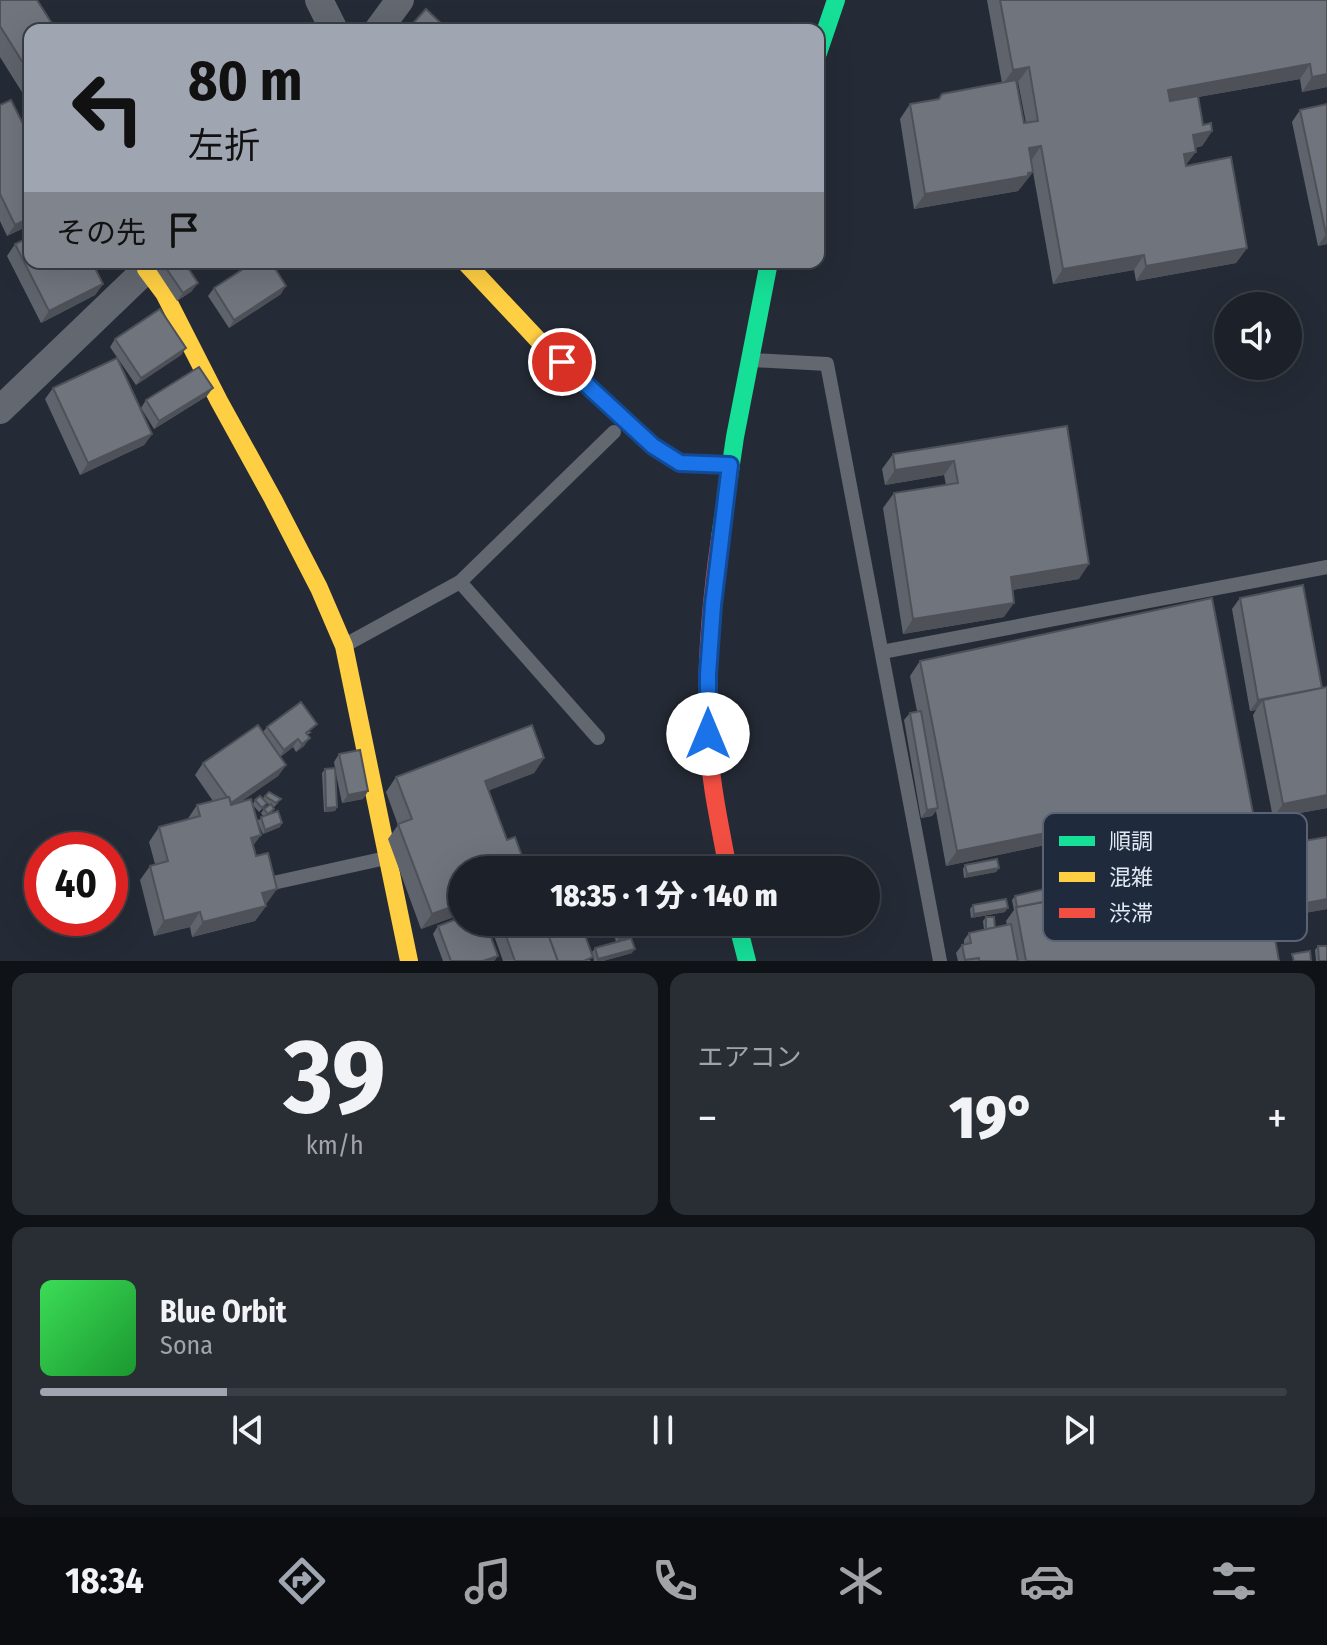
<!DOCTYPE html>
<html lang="ja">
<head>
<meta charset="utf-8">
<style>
  :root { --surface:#1c2028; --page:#292d34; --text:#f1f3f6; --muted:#a0a3a8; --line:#3a3e45; --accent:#9fa6b1 }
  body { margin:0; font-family:"Fira Sans Condensed","Noto Sans JP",sans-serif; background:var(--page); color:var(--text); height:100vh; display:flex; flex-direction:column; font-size:30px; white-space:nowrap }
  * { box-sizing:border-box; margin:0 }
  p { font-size:26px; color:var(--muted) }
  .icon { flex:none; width:44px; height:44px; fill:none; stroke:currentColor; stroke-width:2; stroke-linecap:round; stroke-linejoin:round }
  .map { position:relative; height:961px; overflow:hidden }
  .side { display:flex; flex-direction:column; gap:12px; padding:12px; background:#0f1216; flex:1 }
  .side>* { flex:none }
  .guide { position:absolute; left:24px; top:24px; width:800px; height:244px; border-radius:16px; box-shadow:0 8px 32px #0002,0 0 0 2px var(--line); background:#9fa6b1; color:#111; overflow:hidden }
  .tools { position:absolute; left:1214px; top:292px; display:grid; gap:16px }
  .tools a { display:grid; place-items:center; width:88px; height:88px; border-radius:50%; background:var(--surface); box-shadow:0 8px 32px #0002,0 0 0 2px var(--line); font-size:40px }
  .speed { position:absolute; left:24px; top:832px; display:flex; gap:16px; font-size:40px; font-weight:700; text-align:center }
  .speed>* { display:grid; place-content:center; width:104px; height:104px; border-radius:50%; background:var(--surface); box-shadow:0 8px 32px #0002,0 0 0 2px var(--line); line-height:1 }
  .speed .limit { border:12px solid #d22; background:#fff; color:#111 }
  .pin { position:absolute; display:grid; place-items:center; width:68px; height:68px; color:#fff; margin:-34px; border:4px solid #fff; border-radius:50%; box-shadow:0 2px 8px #0007 }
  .me { position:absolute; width:88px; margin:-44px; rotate:0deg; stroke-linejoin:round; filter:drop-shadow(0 0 6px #0008) }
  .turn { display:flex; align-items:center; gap:28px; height:168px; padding:0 32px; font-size:36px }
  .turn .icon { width:104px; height:104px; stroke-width:2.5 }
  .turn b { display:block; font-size:56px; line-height:68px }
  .then { display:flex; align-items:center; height:76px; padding:0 32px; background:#0003; gap:16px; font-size:30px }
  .big { font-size:60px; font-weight:800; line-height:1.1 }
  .side .widget { flex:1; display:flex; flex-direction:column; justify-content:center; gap:12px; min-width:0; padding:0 28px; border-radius:16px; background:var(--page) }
  .side .dial { align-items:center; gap:0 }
  .dial b { font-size:104px; line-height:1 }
  .song { display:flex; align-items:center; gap:24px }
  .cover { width:96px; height:96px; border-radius:12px; background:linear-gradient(135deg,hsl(130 70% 55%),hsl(130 70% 35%)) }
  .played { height:8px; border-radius:4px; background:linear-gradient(90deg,var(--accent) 15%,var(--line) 15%) }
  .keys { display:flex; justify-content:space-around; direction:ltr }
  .heat { display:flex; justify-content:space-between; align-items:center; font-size:44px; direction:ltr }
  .side .tiles { flex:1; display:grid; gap:12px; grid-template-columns:1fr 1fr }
  .widget:last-child { grid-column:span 2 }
  .trip { position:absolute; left:448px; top:856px; width:432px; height:80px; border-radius:40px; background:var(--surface); box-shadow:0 8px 32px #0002,0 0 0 2px var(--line); font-weight:800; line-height:80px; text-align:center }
  .tab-bar { display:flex; height:128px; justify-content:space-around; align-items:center; background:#0b0d10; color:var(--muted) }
  .tab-bar .icon { width:56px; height:56px }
  .tab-bar .current { color:var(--accent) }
  .tab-bar b { font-size:36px; color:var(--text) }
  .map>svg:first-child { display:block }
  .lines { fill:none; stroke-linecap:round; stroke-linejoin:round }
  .lane { stroke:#626770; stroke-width:14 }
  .street { stroke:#626770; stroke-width:28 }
  .fast { stroke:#16e098; stroke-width:18 }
  .slow { stroke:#ffcf43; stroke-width:18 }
  .jam { stroke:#f24e42; stroke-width:18 }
  .wall { fill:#5f646c; fill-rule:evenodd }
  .shaded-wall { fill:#4e5158 }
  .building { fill:#6f747d; stroke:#4e5158; stroke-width:2 }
  .route-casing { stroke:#114b97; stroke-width:20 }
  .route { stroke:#1a73e8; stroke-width:14 }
  .key { fill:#1f2a3c; stroke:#596373; stroke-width:2 }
  .key-label { font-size:22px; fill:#e0e8f3 }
</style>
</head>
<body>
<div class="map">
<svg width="1327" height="961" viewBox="0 0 1327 961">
  <rect width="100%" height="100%" fill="#252b36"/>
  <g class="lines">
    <g class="lane">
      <path d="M752,360l75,4 113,597"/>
      <path d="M460,582l138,156"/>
      <path d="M347,644l113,-62 154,-150"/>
      <path d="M882,652l445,-85"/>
      <path d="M273,883l113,-25"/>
    </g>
    <g class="street">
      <path d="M319,0l15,30"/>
      <path d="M378,30l22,-30"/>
      <path d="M0,410l154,-148"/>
    </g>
    <g class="fast">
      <path d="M818,53l18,-53"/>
      <path d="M720,538l15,-101 34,-175"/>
      <path d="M737,922l10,39"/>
    </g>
    <g class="slow">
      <path d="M465,262l74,79 114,105 27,17 50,2"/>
      <path d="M146,269l18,24 55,108 54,98 46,89 25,58 65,315"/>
    </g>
    <path class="jam" d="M720,538c-10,69 -16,140 -11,210 2,41 12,81 19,122"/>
  </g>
  <g class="wall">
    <path d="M0,0l30,30v75l-30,-48z"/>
    <path d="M987,0h340v87l-25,5 -2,-13 -102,18 5,28 9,6 -10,15 -7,2 -9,17 61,83 -11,15 -100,18 -2,-11 -81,14 -20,-112 -15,19 -104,18 -14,-90 10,-15 28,-5 4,-5 60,-11zM1017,82h1l8,41h-2z"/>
    <path d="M1327,104v140l-9,2 -26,-124 8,-12z"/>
    <path d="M0,105l30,120 -23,11 -7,-15z"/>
    <path d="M15,244l88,40 -8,11 -54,28 -34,-67z"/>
    <path d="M161,262h23l8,29 -15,10 -21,-32z"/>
    <path d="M214,288l67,6 -52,34 -21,-32z"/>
    <path d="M115,339l71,9 -5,7 -45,30 -26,-38z"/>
    <path d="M53,388l99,46 -8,11 -64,30 -35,-76z"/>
    <path d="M207,396l-53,33 -13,-21 5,-8z"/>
    <path d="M1067,426l12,153 -67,11 -8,27 -101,17 -20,-126 11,-15 52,-8 -2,-10 -59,10 -3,-16 11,-15z"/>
    <path d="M1240,598l82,90 5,-1v121l-54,10 -20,-103 3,-5 -6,1 -18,-102z"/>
    <path d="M920,661l335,202 24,98h-321l-2,-8 6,-8h2v-5l5,-7 15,-3 -1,-9 3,-4 9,11 12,-3 -1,-4 8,-11 -2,-10 3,-4 38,4 5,-1 -13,-54 -99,21 -10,-55 -4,5 -11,2 -17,-98 6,-7 7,-2 -7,-35z"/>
    <path d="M267,727l45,5 -5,3 -3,11 -8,6 -3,-5 -13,10 6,8 -8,11 -39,27 14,1 2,-4 8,-2 2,-2 13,7 -4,4 -2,-1v7l8,14 -17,7 -5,-11v1l3,11 -8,10 14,58 -2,1 1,2 -11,15 -63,16 -2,-10 -36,9 -14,-56 10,-14 5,-2 -6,-22 10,-15 28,-7 10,-15 16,-4 -18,-26 8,-12 60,-31zM266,802l4,3 -6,4 -3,4 2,3 -4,4 -3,-2 -3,-13 6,7 5,-5z"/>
    <path d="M339,754l29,37 -5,8 -21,4 -7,-34 2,38 -2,4 -11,1 -2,-39 3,-4 10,-1 -1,-6z"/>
    <path d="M544,758l-10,15 -45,17 -27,80v44l-41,15 -33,-90 10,-14 -12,-33 10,-15z"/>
    <path d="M1285,844l42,65 -39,7 -11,-60z"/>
    <path d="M965,865l34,3 -3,4 -32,6 -1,-9z"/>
    <path d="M973,905l32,7 -34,6 -1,-9z"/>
    <path d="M487,922h57l4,12 43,27h-88l-11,-31 5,-8 -8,4z"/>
    <path d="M615,922h14l3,12 -16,8 -2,-8 3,-4z"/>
    <path d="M438,926l60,30 -4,5h-51l-10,-27z"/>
    <path d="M1318,946l9,15h-11l-1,-11z"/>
    <path d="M595,948l37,5 -29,8h-9l-2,-9z"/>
  </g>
  <g class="shaded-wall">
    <path d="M1310,64l-10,15 -142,25 10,-14z"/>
    <path d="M1029,67l-11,15 -16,3 11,-15z"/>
    <path d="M1327,74v13l-25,5 10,-15z"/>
    <path d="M1212,131l-10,15 -20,4 11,-15z"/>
    <path d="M1041,146l-10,15 -2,-13z"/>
    <path d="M1196,152l-11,14 -1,-12z"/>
    <path d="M1033,172l-15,19 -104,18 11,-15z"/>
    <path d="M30,218v7l-23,11 8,-11z"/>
    <path d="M1326,234h1v10l-9,2z"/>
    <path d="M1247,248l-11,15 -100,18 10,-15z"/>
    <path d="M1144,255l-10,15 -81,14 10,-15z"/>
    <path d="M198,283l-6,8 -15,10 6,-8z"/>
    <path d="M103,284l-8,11 -54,28 8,-12z"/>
    <path d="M286,286l-5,8 -52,34 5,-8z"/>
    <path d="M186,348l-5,7 -45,30 5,-7z"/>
    <path d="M213,388l-6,8 -53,33 5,-8z"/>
    <path d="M152,434l-8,11 -64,30 8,-12z"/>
    <path d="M954,461l-10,14 -59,10 10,-15z"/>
    <path d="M1089,564l-10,15 -79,13 11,-15z"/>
    <path d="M1014,603l-10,14 -101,17 10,-15z"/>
    <path d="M1322,688l-59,12 -7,10 -6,1 8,-11z"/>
    <path d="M310,738l-6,8 -8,6 6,-8z"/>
    <path d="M298,739l-5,8 -14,11 5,-8z"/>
    <path d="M544,758l-10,15 -59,23 10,-15z"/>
    <path d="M286,765l-8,11 -55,38 8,-11z"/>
    <path d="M368,791l-5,8 -21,4 6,-8z"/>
    <path d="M1327,795v13l-54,10 10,-14z"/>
    <path d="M337,807l-2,4 -11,1 2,-4z"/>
    <path d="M938,808l-6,8 -11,2 6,-8z"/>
    <path d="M282,823l-2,4 -17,7 2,-4z"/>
    <path d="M1056,831l-11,14 -99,21 11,-15z"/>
    <path d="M261,835l-11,15 1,-12z"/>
    <path d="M1261,855l-11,14 -191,35 11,-15z"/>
    <path d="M524,862l-5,8h-16z"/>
    <path d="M999,868l-3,4 -32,6 3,-4z"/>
    <path d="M277,889l-10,14 -15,5 10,-15z"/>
    <path d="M1327,899v10l-39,7 8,-11z"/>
    <path d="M462,903v11l-41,15 11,-15z"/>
    <path d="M266,906l-11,15 -63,16 11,-15z"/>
    <path d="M1008,908l-3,4 -34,6 3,-4z"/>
    <path d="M200,912l-10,15 -36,9 10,-15z"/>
    <path d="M632,934l-3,4 -13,4 3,-4z"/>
    <path d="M635,949l-3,4 -29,8h-7l2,-2z"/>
    <path d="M498,956l-4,5h-11z"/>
  </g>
  <g class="building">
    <path d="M0,0h37l19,30h-26v44l-30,-48z"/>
    <path d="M1000,0h327v74l-15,3 -2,-13 -142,26 2,11 28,-5 5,29 8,-2 1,8 -19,4 3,17 -12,2 2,12 45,-9 16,91 -101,18 -2,-11 -81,14 -22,-123 -12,2 4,24 -5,1v3l-103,18 -15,-90 29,-5 3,-5 74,-14 8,43 14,-2 -9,-54 -16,3z"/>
    <path d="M426,9l22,21h-41z"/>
    <path d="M11,100l19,38v80l-15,7 -15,-31v-89z"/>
    <path d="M1327,104v130h-1l-26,-124z"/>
    <path d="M30,237v25h62l11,22 -54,27 -34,-67z"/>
    <path d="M162,262h22l14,21 -15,10z"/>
    <path d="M254,262h17l15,24 -52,34 -20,-32z"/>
    <path d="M160,309l26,39 -45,30 -26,-39z"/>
    <path d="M117,358l35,76 -64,29 -35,-75z"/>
    <path d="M199,367l14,21 -54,33 -13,-21z"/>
    <path d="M1067,426l22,138 -78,13 3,26 -101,16 -19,-126 64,-10 -4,-22 -59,9 -2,-16z"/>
    <path d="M1303,585l19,103 -64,12 -18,-102z"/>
    <path d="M1212,598l49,257 -191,34 -14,-58 -99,20 -37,-190z"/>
    <path d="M1327,687v108l-44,9 -20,-104z"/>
    <path d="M301,702l16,22 -11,9 4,5 -8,6 -4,-5 -14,11 -17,-23z"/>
    <path d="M921,711l17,97 -11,2 -17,-97z"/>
    <path d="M258,725l28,40 -55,38 -2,-6h-2l-24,-34z"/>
    <path d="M532,725l12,33 -59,23 22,59 8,-3 9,25 -21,8h-41v33l-30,11 -34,-90 14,-5 -16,-42z"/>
    <path d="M360,750l8,41 -20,4 -9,-41z"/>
    <path d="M335,768l2,39 -11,1 -1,-39z"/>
    <path d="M269,792l12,7 -5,4 -11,-7z"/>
    <path d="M260,796l7,7 -5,5 -7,-8z"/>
    <path d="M229,797l2,8 20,-6 10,36 -10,3 5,18 12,-3 9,36 -15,4 4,13 -63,16 -3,-10 -36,9 -14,-55 18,-5 -9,-34 41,-11 -3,-11z"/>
    <path d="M271,804l3,5 -6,5 -4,-5z"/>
    <path d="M278,811l4,12 -17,7 -4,-13z"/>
    <path d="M1327,837v62l-31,6 -11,-61z"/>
    <path d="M997,859l2,9 -32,6 -2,-9z"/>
    <path d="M1261,862l18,99h-253l-10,-54z"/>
    <path d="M1049,888l4,12 -36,7 -2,-11z"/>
    <path d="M1006,899l2,9 -34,6 -1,-9z"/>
    <path d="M462,917v5h23l13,34 -15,5h-32l-13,-35z"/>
    <path d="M986,917h8l1,11 -9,1z"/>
    <path d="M501,922h43l14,39h-43z"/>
    <path d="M580,922l13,35 -9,4h-26l-10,-27z"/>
    <path d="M619,922h10l3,12 -13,4 -2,-8 4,-1z"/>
    <path d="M1011,924l7,37h-39v-3l-14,2 -3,-15 9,-2 -2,-10z"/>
    <path d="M631,938l4,11 -37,10 -3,-11z"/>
    <path d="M1318,946h9v15h-8z"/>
    <path d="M1310,951l1,10h-17l-2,-7z"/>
  </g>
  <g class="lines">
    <defs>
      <path id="route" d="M562,362l91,84 27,17 50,2 -17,140 -5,69v60"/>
    </defs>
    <use href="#route" class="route-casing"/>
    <use href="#route" class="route"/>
  </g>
  <rect x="1043" y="813" width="264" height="128" rx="12" class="key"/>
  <rect x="1059" y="836" width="36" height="10" fill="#16e098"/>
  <rect x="1059" y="872" width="36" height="10" fill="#ffcf43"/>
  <rect x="1059" y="908" width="36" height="10" fill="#f24e42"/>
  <g class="key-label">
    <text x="1109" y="849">順調</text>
    <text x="1109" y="885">混雑</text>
    <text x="1109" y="921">渋滞</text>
  </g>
</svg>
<div class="tools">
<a><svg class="icon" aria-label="sound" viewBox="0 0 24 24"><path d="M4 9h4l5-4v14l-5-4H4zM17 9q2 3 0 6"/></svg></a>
</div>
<div class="speed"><div class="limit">40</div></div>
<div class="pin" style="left:562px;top:362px;background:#d93025"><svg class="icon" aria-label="arrive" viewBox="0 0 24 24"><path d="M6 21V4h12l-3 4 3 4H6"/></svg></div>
<svg class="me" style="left:708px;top:734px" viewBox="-20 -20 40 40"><circle r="19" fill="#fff"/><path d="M0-13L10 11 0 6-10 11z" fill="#1a73e8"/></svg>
<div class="trip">18:35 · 1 分 · 140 m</div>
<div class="guide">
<div class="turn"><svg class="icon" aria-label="left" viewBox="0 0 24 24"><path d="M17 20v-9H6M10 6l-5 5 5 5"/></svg><div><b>80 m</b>左折</div></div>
<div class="then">その先<svg class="icon" aria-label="arrive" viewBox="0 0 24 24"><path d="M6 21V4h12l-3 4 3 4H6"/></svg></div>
</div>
</div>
<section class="side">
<div class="tiles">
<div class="widget dial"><b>39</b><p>km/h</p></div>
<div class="widget"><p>エアコン</p>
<div class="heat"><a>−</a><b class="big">19°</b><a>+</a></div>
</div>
<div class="widget">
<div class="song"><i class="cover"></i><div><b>Blue Orbit</b><p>Sona</p></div></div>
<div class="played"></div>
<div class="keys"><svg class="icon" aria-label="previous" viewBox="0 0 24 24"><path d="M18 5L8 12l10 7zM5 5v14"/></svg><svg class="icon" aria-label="pause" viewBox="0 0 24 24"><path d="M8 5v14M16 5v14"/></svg><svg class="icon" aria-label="next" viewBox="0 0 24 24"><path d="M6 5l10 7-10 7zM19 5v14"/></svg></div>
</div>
</div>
</section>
<nav class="tab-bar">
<b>18:34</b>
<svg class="icon current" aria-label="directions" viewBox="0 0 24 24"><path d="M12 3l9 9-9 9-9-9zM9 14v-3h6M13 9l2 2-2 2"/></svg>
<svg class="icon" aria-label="music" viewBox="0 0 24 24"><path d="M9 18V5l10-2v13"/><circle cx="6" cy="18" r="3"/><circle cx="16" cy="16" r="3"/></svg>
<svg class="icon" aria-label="phone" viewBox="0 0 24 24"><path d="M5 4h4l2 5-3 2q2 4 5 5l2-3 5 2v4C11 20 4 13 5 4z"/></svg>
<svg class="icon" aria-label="climate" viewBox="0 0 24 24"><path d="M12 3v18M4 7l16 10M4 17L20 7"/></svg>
<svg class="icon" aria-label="car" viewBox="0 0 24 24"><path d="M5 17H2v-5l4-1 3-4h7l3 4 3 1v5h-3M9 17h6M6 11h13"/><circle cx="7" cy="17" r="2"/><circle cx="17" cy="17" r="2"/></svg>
<svg class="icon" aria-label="filters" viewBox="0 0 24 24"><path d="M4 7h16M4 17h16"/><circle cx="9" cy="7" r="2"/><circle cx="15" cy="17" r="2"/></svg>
</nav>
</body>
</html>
